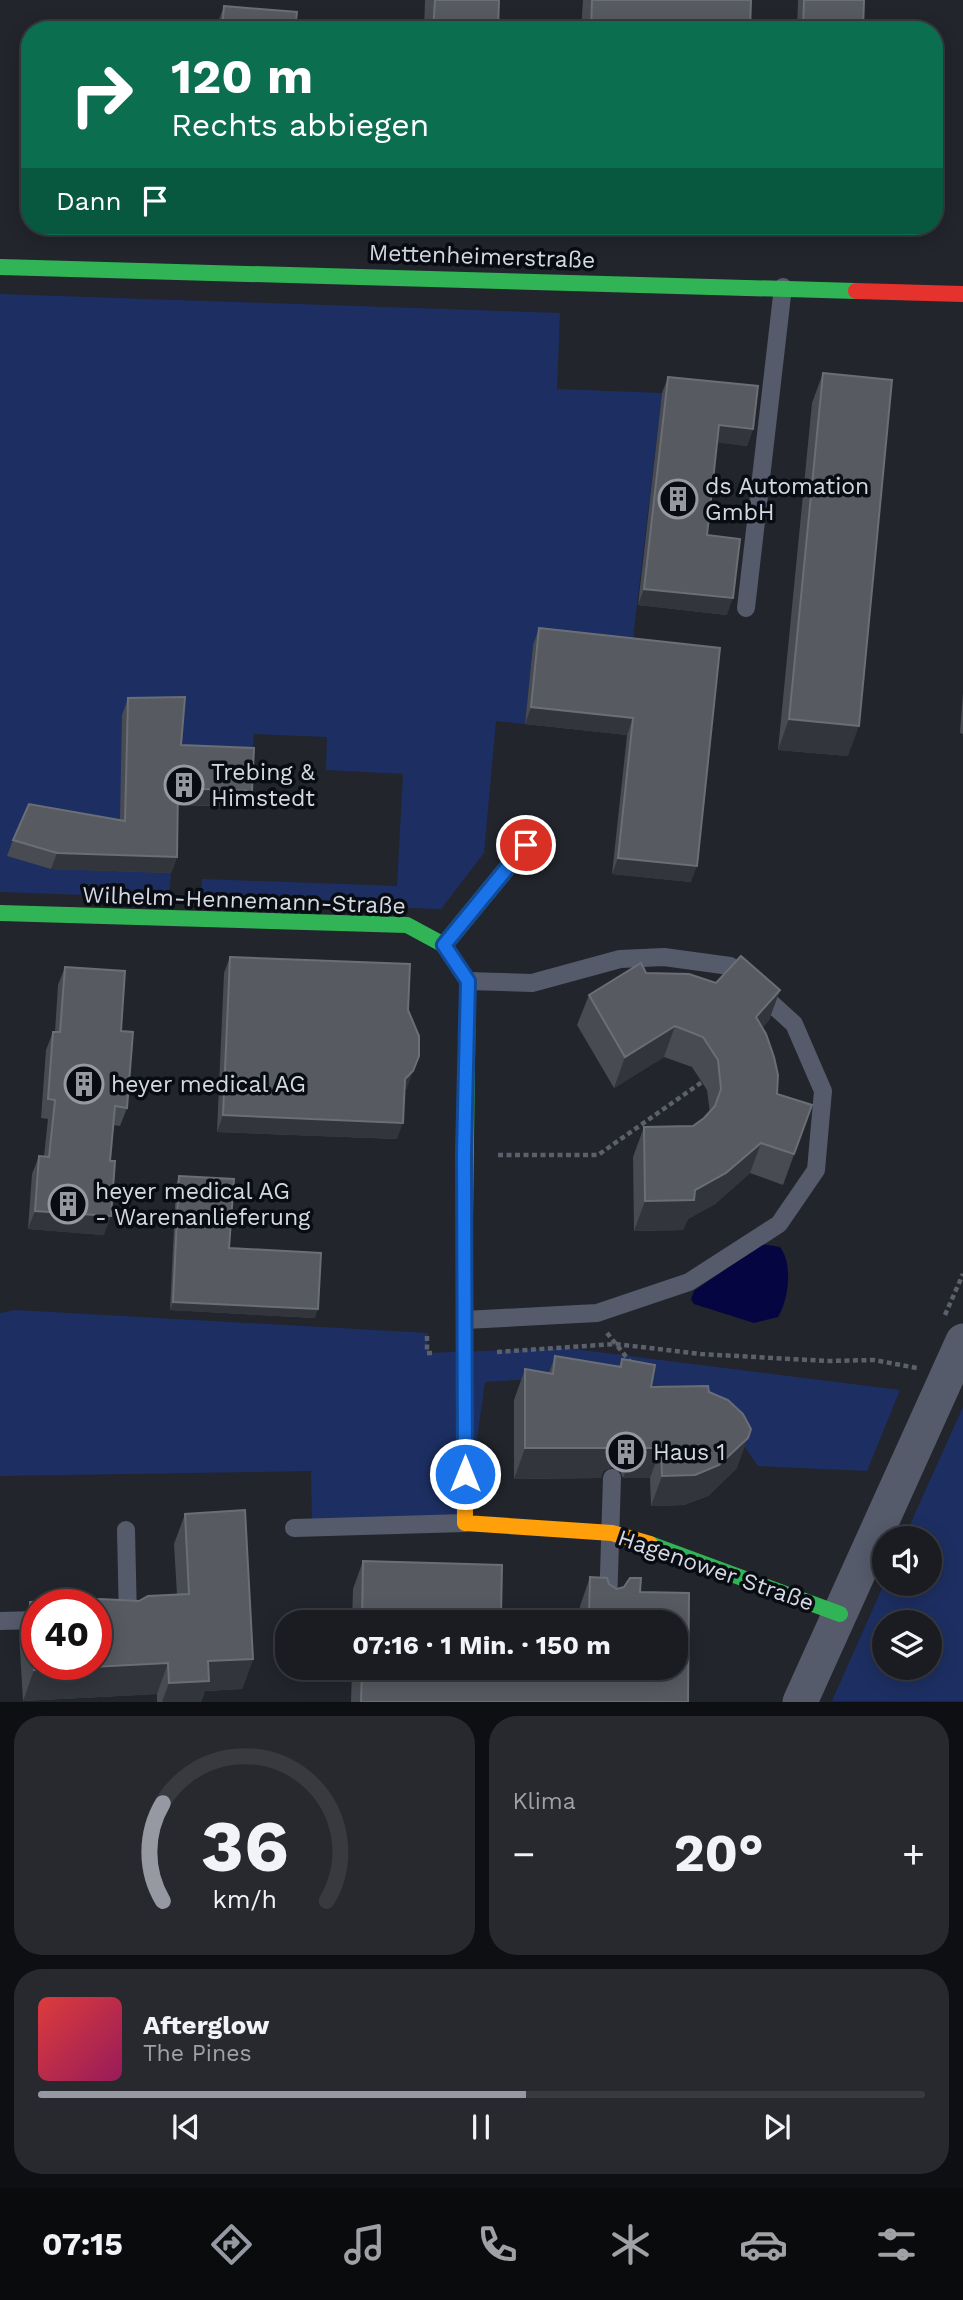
<!DOCTYPE html>
<html lang="de">
<head>
<meta charset="utf-8">
<style>
  :root { --surface:#1a1c21; --page:#27292e; --text:#f1f3f6; --muted:#9fa1a5; --line:#383a3f; --accent:#9699a2 }
  body { margin:0; font-family:"Work Sans",sans-serif; background:var(--page); color:var(--text); height:100vh; display:flex; flex-direction:column; font-size:26px; white-space:nowrap }
  * { box-sizing:border-box; margin:0 }
  p { font-size:23px; color:var(--muted) }
  .icon { flex:none; width:38px; height:38px; fill:none; stroke:currentColor; stroke-width:2; stroke-linecap:round; stroke-linejoin:round }
  .map { position:relative; height:1702px; overflow:hidden }
  .sheet { display:flex; flex-direction:column; gap:14px; padding:14px; background:#0e0f12; flex:1 }
  .sheet>* { flex:none }
  .hud { position:absolute; left:21px; top:21px; width:922px; height:214px; border-radius:28px; box-shadow:0 4px 18px #0003,0 0 0 2px var(--line); background:#0b6e4f; color:#fff; overflow:hidden }
  .fabs { position:absolute; left:872px; top:1526px; display:grid; gap:14px }
  .fabs a { display:grid; place-items:center; width:70px; height:70px; border-radius:50%; background:var(--surface); box-shadow:0 4px 18px #0003,0 0 0 2px var(--line); font-size:35px }
  .speed { position:absolute; left:21px; top:1589px; display:flex; gap:14px; font-size:35px; font-weight:700; text-align:center }
  .speed>* { display:grid; place-content:center; width:91px; height:91px; border-radius:50%; background:var(--surface); box-shadow:0 4px 18px #0003,0 0 0 2px var(--line); line-height:1 }
  .speed .limit { border:10px solid #d22; background:#fff; color:#111 }
  .pin { position:absolute; display:grid; place-items:center; width:60px; height:60px; color:#fff; margin:-30px; border:4px solid #fff; border-radius:50%; box-shadow:0 2px 7px #0007 }
  .me { position:absolute; width:77px; margin:-38px; rotate:0deg; stroke-linejoin:round; filter:drop-shadow(0 0 5px #0008) }
  .turn { display:flex; align-items:center; gap:24px; height:147px; padding:0 35px; font-size:32px }
  .turn .icon { width:91px; height:91px; stroke-width:2.5 }
  .turn b { display:block; font-size:49px; line-height:60px }
  .then { display:flex; align-items:center; height:66px; padding:0 35px; background:#0003; gap:14px; font-size:26px }
  .big { font-size:52px; font-weight:700; line-height:1.1 }
  .sheet .card { flex:1; display:flex; flex-direction:column; justify-content:center; gap:10px; min-width:0; padding:0 24px; border-radius:28px; background:var(--page) }
  .sheet .dial { align-items:center; gap:0 }
  .dial svg { height:182px; overflow:visible; fill:none; stroke:var(--line); stroke-width:7; stroke-linecap:round; text-anchor:middle }
  .dial text { fill:var(--text); stroke:none }
  .song { display:flex; align-items:center; gap:21px }
  .cover { width:84px; height:84px; border-radius:10px; background:linear-gradient(135deg,hsl(0 70% 55%),hsl(330 70% 35%)) }
  .played { height:7px; border-radius:4px; background:linear-gradient(90deg,var(--accent) 55%,var(--line) 55%) }
  .keys { display:flex; justify-content:space-around; direction:ltr }
  .heat { display:flex; justify-content:space-between; align-items:center; font-size:38px; direction:ltr }
  .sheet .tiles { flex:1; display:grid; gap:14px; grid-template-columns:1fr 1fr }
  .card:last-child { grid-column:span 2 }
  .trip { position:absolute; left:275px; top:1610px; width:413px; height:70px; border-radius:28px; background:var(--surface); box-shadow:0 4px 18px #0003,0 0 0 2px var(--line); font-weight:700; line-height:70px; text-align:center }
  .tab-bar { display:flex; height:112px; justify-content:space-around; align-items:center; background:#0a0b0d; color:var(--muted) }
  .tab-bar .icon { width:49px; height:49px }
  .tab-bar .current { color:var(--accent) }
  .tab-bar b { font-size:32px; color:var(--text) }
  .map>svg:first-child { display:block }
  .green { fill:#1d2f62; fill-rule:evenodd }
  .water { fill:#050641 }
  .lines { fill:none; stroke-linecap:round; stroke-linejoin:round }
  .path { stroke:#5c606b; stroke-width:4.5; stroke-dasharray:5 3.5; stroke-linecap:butt }
  .lane { stroke:#555b6b; stroke-width:18 }
  .street { stroke:#555b6b; stroke-width:35 }
  .fast { stroke:#30b455; stroke-width:16 }
  .slow { stroke:#ff9f0a; stroke-width:16 }
  .jam { stroke:#e5322d; stroke-width:16 }
  .wall { fill:#484b51 }
  .shaded-wall { fill:#32353c }
  .building { fill:#575a61; stroke:#6a6e75; stroke-width:2; fill-rule:evenodd }
  .route-casing { stroke:#114b97; stroke-width:18 }
  .route { stroke:#1a73e8; stroke-width:12 }
  .labels { text-anchor:middle; stroke-width:7; stroke-linejoin:round; paint-order:stroke }
  .street-label { font-size:23px; fill:#d4d8e2; stroke:#090c12 }
  .poi-label { font-size:23px; fill:#d4d8e2; stroke:#090c12; text-anchor:start }
</style>
</head>
<body>
<div class="map">
<svg width="963" height="1702" viewBox="0 0 963 1702">
  <rect width="100%" height="100%" fill="#22252c"/>
  <g class="green">
    <path d="M0,294l560,19 -3,76 105,4 -31,263 -98,-11 -8,79 -29,-3 -12,132 -43,56 -240,-8 1,-22 195,7 6,-112 -77,-4 1,-33 -73,-3 -3,31 -75,-4 -57,77 -68,31 120,4 -2,25 -169,-6z"/>
    <path d="M15,1310l413,23 -1,20 139,-5 334,42 -33,81 -109,-5 -49,-71 -110,-20 -114,7 -20,141 -153,4 -1,-56 -311,5v-163z"/>
    <path d="M963,1407v294h-131l52,-117h45v-46h-25zM884,1622h45v46h-45z"/>
  </g>
  <path class="water" d="M762,1244l18,3c13,17 9,52 -2,70l-24,6 -60,-19 -3,-5 3,-8z"/>
  <g class="lines">
    <g class="path">
      <path d="M498,1155h100l104,-73"/>
      <path d="M945,1315l18,-41"/>
      <path d="M607,1333l25,31"/>
      <path d="M427,1336v17h5"/>
      <path d="M497,1352l118,-8 86,10 126,7 47,-1 43,8"/>
    </g>
    <g class="lane">
      <path d="M746,608l37,-321"/>
      <path d="M444,945l82,-100"/>
      <path d="M465,1320l132,-7 92,-31 90,-58 37,-54 7,-79 -29,-67 -64,-58 -66,-9 -44,2 -88,24 -64,-2"/>
      <path d="M294,1528l171,-5"/>
      <path d="M608,1606l4,-128"/>
      <path d="M96,1620h32l-2,-90"/>
      <path d="M0,1621l37,-1"/>
    </g>
    <path class="street" d="M800,1702l163,-361"/>
    <g class="fast">
      <path d="M0,267l856,24"/>
      <path d="M0,913l407,12 37,20 24,36 -4,317"/>
      <path d="M650,1544l190,70"/>
    </g>
    <path class="slow" d="M464,1298l1,225 147,10 38,11"/>
    <path class="jam" d="M856,291l107,3"/>
  </g>
  <g class="wall">
    <path d="M425,0h74l-1,30h-74z"/>
    <path d="M583,0h168l-1,30h-169z"/>
    <path d="M798,0h66l-1,30h-66z"/>
    <path d="M224,6l71,24h-80z"/>
    <path d="M823,373l25,383 -70,-6 34,-347z"/>
    <path d="M668,377l85,52 -6,17 -30,-4 -10,93 20,80 -89,-10 24,-212z"/>
    <path d="M539,628l181,20 -29,234 -79,-8 15,-139 -102,-11 8,-79z"/>
    <path d="M963,692v42l-3,-1z"/>
    <path d="M128,698l53,47 65,62 -68,-2 -1,52 -6,16 -120,-4 -44,-13 6,-16 107,-20 2,-105z"/>
    <path d="M230,957l178,53 -1,78 -3,3 -7,48 -180,-7 7,-159z"/>
    <path d="M65,967l56,64 6,77 -7,18 -7,-1 -9,110 -76,-6 4,-55 7,-18h5l4,-37 -7,-1 5,-68 7,-18h2l3,-47z"/>
    <path d="M646,973l70,10 64,7 -11,30 -7,8 15,66 35,11 -29,80 -33,-12 -35,31 -27,15 -5,11 -49,1 -1,-74 11,-30 49,-1 11,-8 6,-5 -3,-23 -15,-23 -28,-10 -50,31 -37,-63 12,-30z"/>
    <path d="M179,1176l50,72 86,70 -145,-8 6,-125z"/>
    <path d="M555,1356l64,10 3,-7 29,28 58,5 28,76 -29,28 -24,9 -33,1 -1,-28h-27l-4,-9 -7,-2 -9,4 -2,7 -87,1v-79l11,-31 24,4z"/>
    <path d="M185,1514l68,145 -11,30 -37,2 -4,11h-44v-8l-134,7 -4,-68 11,-31 109,-1 38,-6 -3,-51z"/>
    <path d="M363,1561l139,4 -1,50 78,1 1,-10 10,-29 17,1 2,6 8,5 7,-2 6,-9h11l-1,14 49,1 -1,109h-337l1,-34h324v-46h-324l1,-33z"/>
  </g>
  <g class="shaded-wall">
    <path d="M719,425l34,4 -6,17 -34,-4z"/>
    <path d="M644,589l89,9 -6,17 -89,-10z"/>
    <path d="M531,707l102,11 -6,17 -102,-11z"/>
    <path d="M789,719l70,7 -11,30 -70,-6z"/>
    <path d="M178,788l74,3 -6,16 -74,-3z"/>
    <path d="M57,853l120,4 -6,16 -120,-4z"/>
    <path d="M618,858l79,8 -6,16 -79,-8z"/>
    <path d="M780,990l-11,30 -24,28 11,-31z"/>
    <path d="M675,1026l-11,31 -50,31 11,-31z"/>
    <path d="M413,1071l-6,17 -8,7 6,-16z"/>
    <path d="M223,1115l180,8 -6,16 -180,-7z"/>
    <path d="M761,1143l-11,30 -35,31 -27,15 -5,11 -49,1 11,-30 50,-11z"/>
    <path d="M35,1211l76,5 -7,19 -76,-6z"/>
    <path d="M173,1302l145,7 -3,9 -145,-8z"/>
    <path d="M623,1436l-11,31 -9,4 -2,7 -87,1 11,-31 89,-7z"/>
    <path d="M748,1438l-11,30 -29,28 -24,9 -33,1 11,-30z"/>
    <path d="M634,1448h27l-11,30h-27z"/>
    <path d="M253,1659l-11,30 -37,2 -4,11h-39l7,-19 39,-22z"/>
    <path d="M168,1663l-11,31 -134,7 11,-31z"/>
  </g>
  <g class="building">
    <path d="M435,0h64l-1,30h-65z"/>
    <path d="M592,0h159l-1,30h-159z"/>
    <path d="M804,0h60l-1,30h-60z"/>
    <path d="M224,6l73,6 -2,18h-73z"/>
    <path d="M823,373l69,7 -33,346 -70,-7z"/>
    <path d="M668,377l90,9 -5,43 -34,-4 -12,110 33,4 -7,59 -89,-9z"/>
    <path d="M539,628l181,20 -23,218 -79,-8 15,-140 -102,-11z"/>
    <path d="M185,697l-4,48 73,3 -2,43 -74,-3 -1,69 -120,-4 -44,-13 16,-36 96,17 3,-123z"/>
    <path d="M741,956l39,34 -24,27 10,17 8,23 4,18 -1,19 35,11 -18,49 -33,-11 -35,30 -31,17 -1,10 -49,1 -1,-74 49,-1 11,-8 11,-12 6,-17 -3,-29 -15,-23 -28,-11 -50,31 -36,-62 52,-32 5,10 43,1 27,9z"/>
    <path d="M230,957l180,7 -2,46 11,26v20l-6,15 -8,8 -2,44 -180,-8z"/>
    <path d="M65,967l60,4 -4,60 12,1 -6,76 -12,-2 -5,55h5l-4,55 -76,-5 4,-55 10,1 6,-57 -7,-1 5,-67h7z"/>
    <path d="M179,1176l55,3 -5,69 92,5 -3,56 -145,-7z"/>
    <path d="M555,1356l66,11 1,-8 33,6 -4,22 57,-1 1,6 19,8 15,14 8,15 -3,9 -29,27 -24,10 -33,1 -1,-28h-27l-4,-10 -7,-2 -9,5 -2,7h-87v-79l28,5z"/>
    <path d="M245,1510l8,149 -45,2 1,20 -40,2 -1,-20 -134,7 -4,-68 70,-3 39,2 9,-5 41,-2 -4,-80zM37,1605h59v59h-59z"/>
    <path d="M363,1561l139,4 -1,50 88,1 1,-39 17,1 2,6 8,5 7,-2 6,-9h11l-1,14 49,1 -1,109h-327l1,-34h314v-46h-314z"/>
  </g>
  <g class="lines">
    <defs>
      <path id="route" d="M465,1474l-1,-321 4,-172 -24,-36 82,-100"/>
    </defs>
    <use href="#route" class="route-casing"/>
    <use href="#route" class="route"/>
  </g>
  <defs>
    <symbol id="building-ring" viewBox="-11 -11 22 22"><circle r="9.5" fill="#090c12" stroke="#9699a2" stroke-width="1.5"/><path d="M-4-6H4V6H1V3H-1V6H-4ZM-2.5-4.3h1.7v1.8h-1.7ZM.8-4.3h1.7v1.8H.8ZM-2.5-1h1.7V.8h-1.7ZM.8-1h1.7V.8H.8Z" fill="#9699a2"/></symbol>
  </defs>
  <g fill-rule="evenodd">
    <use href="#building-ring" x="656" y="477" width="44" height="44"/>
    <use href="#building-ring" x="162" y="763" width="44" height="44"/>
    <use href="#building-ring" x="62" y="1062" width="44" height="44"/>
    <use href="#building-ring" x="46" y="1182" width="44" height="44"/>
    <use href="#building-ring" x="604" y="1430" width="44" height="44"/>
  </g>
  <g class="labels">
    <g class="street-label">
      <text transform="translate(482 256) rotate(2)" y="8">Mettenheimerstraße</text>
      <text transform="translate(244 900) rotate(2)" y="8">Wilhelm-Hennemann-Straße</text>
      <text transform="translate(716 1570) rotate(19)" y="8">Hagenower Straße</text>
    </g>
    <g class="poi-label">
      <text x="705" y="494">ds Automation<tspan x="705" dy="26">GmbH</tspan></text>
      <text x="211" y="780">Trebing &amp;<tspan x="211" dy="26">Himstedt</tspan></text>
      <text x="111" y="1092">heyer medical AG</text>
      <text x="95" y="1199">heyer medical AG<tspan x="95" dy="26">- Warenanlieferung</tspan></text>
      <text x="653" y="1460">Haus 1</text>
    </g>
  </g>
</svg>
<div class="fabs">
<a><svg class="icon" aria-label="sound" viewBox="0 0 24 24"><path d="M4 9h4l5-4v14l-5-4H4zM17 9q2 3 0 6"/></svg></a>
<a><svg class="icon" aria-label="layers" viewBox="0 0 24 24"><path d="M12 4l9 5-9 5-9-5zM3 14l9 5 9-5"/></svg></a>
</div>
<div class="speed"><div class="limit">40</div></div>
<div class="pin" style="left:526px;top:845px;background:#d93025"><svg class="icon" aria-label="arrive" viewBox="0 0 24 24"><path d="M6 21V4h12l-3 4 3 4H6"/></svg></div>
<svg class="me" style="left:465px;top:1474px" viewBox="-20 -20 40 40"><circle r="17" fill="#1a73e8" stroke="#fff" stroke-width="3"/><path d="M0-11L8 9 0 5-8 9z" fill="#fff"/></svg>
<div class="trip">07:16 · 1 Min. · 150 m</div>
<div class="hud">
<div class="turn"><svg class="icon" aria-label="right" viewBox="0 0 24 24"><path d="M7 20v-9h11M14 6l5 5-5 5"/></svg><div><b>120 m</b>Rechts abbiegen</div></div>
<div class="then">Dann<svg class="icon" aria-label="arrive" viewBox="0 0 24 24"><path d="M6 21V4h12l-3 4 3 4H6"/></svg></div>
</div>
</div>
<section class="sheet">
<div class="tiles">
<div class="card dial"><svg viewBox="0 0 100 80">
<path d="M14 69A42 42 0 1 1 86 69"/>
<path d="M14 69A42 42 0 0 1 14 26" stroke="#9699a2"/>
<text x="50" y="56" font-size="32" font-weight="700">36</text>
<text x="50" y="72" font-size="11">km/h</text>
</svg></div>
<div class="card"><p>Klima</p>
<div class="heat"><a>−</a><b class="big">20°</b><a>+</a></div>
</div>
<div class="card">
<div class="song"><i class="cover"></i><div><b>Afterglow</b><p>The Pines</p></div></div>
<div class="played"></div>
<div class="keys"><svg class="icon" aria-label="previous" viewBox="0 0 24 24"><path d="M18 5L8 12l10 7zM5 5v14"/></svg><svg class="icon" aria-label="pause" viewBox="0 0 24 24"><path d="M8 5v14M16 5v14"/></svg><svg class="icon" aria-label="next" viewBox="0 0 24 24"><path d="M6 5l10 7-10 7zM19 5v14"/></svg></div>
</div>
</div>
</section>
<nav class="tab-bar">
<b>07:15</b>
<svg class="icon current" aria-label="directions" viewBox="0 0 24 24"><path d="M12 3l9 9-9 9-9-9zM9 14v-3h6M13 9l2 2-2 2"/></svg>
<svg class="icon" aria-label="music" viewBox="0 0 24 24"><path d="M9 18V5l10-2v13"/><circle cx="6" cy="18" r="3"/><circle cx="16" cy="16" r="3"/></svg>
<svg class="icon" aria-label="phone" viewBox="0 0 24 24"><path d="M5 4h4l2 5-3 2q2 4 5 5l2-3 5 2v4C11 20 4 13 5 4z"/></svg>
<svg class="icon" aria-label="climate" viewBox="0 0 24 24"><path d="M12 3v18M4 7l16 10M4 17L20 7"/></svg>
<svg class="icon" aria-label="car" viewBox="0 0 24 24"><path d="M5 17H2v-5l4-1 3-4h7l3 4 3 1v5h-3M9 17h6M6 11h13"/><circle cx="7" cy="17" r="2"/><circle cx="17" cy="17" r="2"/></svg>
<svg class="icon" aria-label="filters" viewBox="0 0 24 24"><path d="M4 7h16M4 17h16"/><circle cx="9" cy="7" r="2"/><circle cx="15" cy="17" r="2"/></svg>
</nav>
</body>
</html>
